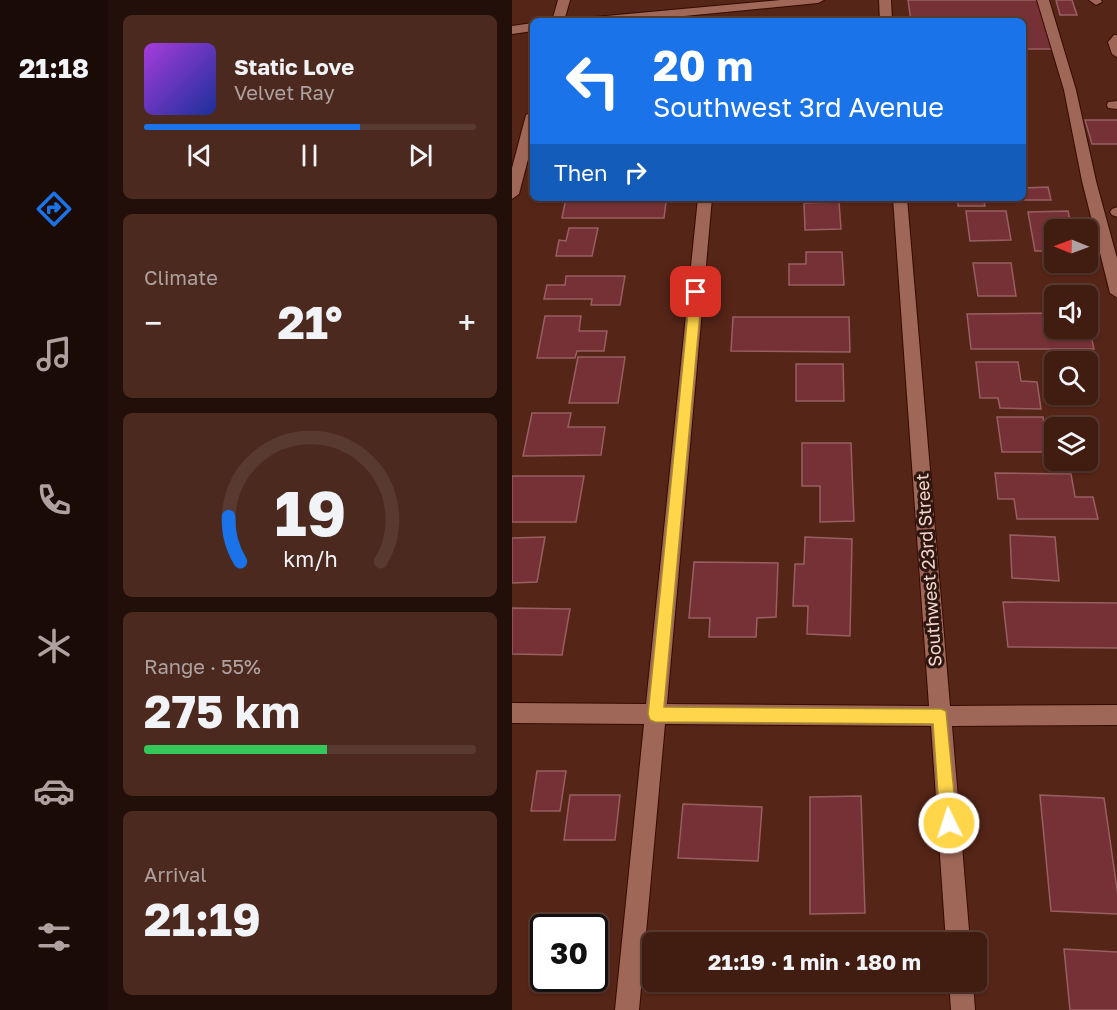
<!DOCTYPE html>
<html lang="en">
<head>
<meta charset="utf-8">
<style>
  :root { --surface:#401c11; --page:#4b291f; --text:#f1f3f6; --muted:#aea19f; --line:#593a31; --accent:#1a73e8 }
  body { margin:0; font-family:"Golos Text",sans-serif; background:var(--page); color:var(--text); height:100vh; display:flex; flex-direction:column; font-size:22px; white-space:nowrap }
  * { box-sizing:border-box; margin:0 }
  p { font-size:20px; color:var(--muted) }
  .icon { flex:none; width:33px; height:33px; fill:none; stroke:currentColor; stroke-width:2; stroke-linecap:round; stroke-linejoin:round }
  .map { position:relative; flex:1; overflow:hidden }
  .drawer { display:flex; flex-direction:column; gap:15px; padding:15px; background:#230f09; width:404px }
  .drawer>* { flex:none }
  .hud { position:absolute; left:18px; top:18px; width:496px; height:183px; border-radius:9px; box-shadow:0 2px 4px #0004,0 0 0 2px var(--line); background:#1a73e8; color:#fff; overflow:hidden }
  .needle { width:39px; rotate:271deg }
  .buttons { position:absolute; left:532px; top:219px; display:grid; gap:12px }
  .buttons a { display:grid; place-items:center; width:54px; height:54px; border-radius:9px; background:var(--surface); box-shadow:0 2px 4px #0004,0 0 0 2px var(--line); font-size:30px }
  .speed { position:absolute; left:18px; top:914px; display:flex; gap:12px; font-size:30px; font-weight:700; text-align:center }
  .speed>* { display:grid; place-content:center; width:78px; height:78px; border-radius:50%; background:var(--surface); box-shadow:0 2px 4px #0004,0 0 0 2px var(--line); line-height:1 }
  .speed .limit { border:3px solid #111; border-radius:9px; background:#fff; color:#111 }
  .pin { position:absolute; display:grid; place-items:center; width:51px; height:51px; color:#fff; margin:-26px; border-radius:12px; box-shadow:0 3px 9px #0006 }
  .me { position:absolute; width:66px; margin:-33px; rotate:356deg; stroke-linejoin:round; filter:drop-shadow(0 0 4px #0008) }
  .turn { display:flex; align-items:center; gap:21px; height:126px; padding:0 24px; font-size:27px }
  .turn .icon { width:78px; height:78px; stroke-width:2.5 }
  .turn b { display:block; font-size:42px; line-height:51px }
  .then { display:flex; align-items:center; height:57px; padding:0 24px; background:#0003; gap:12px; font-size:22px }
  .big { font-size:45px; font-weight:700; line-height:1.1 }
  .drawer .card { flex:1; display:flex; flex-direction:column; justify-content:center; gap:9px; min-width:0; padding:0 21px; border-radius:9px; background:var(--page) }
  .drawer .dial { align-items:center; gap:0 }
  .dial svg { height:156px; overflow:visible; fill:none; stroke:var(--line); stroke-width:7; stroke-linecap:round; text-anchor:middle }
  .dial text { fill:var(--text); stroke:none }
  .song { display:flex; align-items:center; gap:18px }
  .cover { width:72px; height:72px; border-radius:9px; background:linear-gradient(135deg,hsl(280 70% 55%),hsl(230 70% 35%)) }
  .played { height:6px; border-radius:3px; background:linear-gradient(90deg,var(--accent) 65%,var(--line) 65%) }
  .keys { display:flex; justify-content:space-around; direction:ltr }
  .heat { display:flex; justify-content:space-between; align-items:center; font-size:33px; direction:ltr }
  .charge { height:9px; border-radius:4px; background:linear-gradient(90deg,#34c759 55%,var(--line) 0) }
  .trip { position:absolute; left:130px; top:932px; width:345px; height:60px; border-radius:9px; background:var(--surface); box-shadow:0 2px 4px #0004,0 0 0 2px var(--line); font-weight:700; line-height:60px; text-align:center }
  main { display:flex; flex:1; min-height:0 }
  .dock { display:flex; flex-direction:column; width:108px; justify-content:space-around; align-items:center; background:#1a0b07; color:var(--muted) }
  .dock .icon { width:42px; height:42px }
  .dock .active { color:var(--accent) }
  .dock b { font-size:27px; color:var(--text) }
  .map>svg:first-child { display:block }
  .building { fill:#763136; stroke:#985f61; stroke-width:1.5 }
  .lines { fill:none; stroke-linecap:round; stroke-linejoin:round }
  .minor-casing { stroke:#380a00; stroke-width:2 }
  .minor { fill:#9e6757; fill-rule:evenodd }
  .route { fill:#ffd54a; stroke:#a68a30; stroke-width:1.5 }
  .labels { text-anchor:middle; stroke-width:6; stroke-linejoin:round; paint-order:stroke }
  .street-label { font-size:18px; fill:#f4d5cb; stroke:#2c160f }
</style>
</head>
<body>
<main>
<nav class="dock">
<b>21:18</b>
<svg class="icon active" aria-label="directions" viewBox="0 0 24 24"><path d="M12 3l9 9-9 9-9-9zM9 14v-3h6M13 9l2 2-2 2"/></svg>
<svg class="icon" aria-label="music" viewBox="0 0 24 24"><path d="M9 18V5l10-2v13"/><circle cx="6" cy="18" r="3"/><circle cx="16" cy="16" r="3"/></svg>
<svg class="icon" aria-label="phone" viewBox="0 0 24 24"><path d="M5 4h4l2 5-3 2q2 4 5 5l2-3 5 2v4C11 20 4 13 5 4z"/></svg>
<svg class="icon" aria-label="climate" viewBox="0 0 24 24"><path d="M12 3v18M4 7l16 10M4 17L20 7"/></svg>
<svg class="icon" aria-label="car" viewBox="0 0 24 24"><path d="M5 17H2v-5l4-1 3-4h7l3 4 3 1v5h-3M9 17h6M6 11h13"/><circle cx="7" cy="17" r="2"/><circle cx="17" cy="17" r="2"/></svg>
<svg class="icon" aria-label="filters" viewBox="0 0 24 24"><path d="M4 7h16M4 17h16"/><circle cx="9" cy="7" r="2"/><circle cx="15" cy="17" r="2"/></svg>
</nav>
<section class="drawer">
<div class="card">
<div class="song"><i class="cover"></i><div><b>Static Love</b><p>Velvet Ray</p></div></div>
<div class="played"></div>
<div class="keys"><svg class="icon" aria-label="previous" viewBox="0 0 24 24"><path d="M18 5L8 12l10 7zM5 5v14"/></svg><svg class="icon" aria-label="pause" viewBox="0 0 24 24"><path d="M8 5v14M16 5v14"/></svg><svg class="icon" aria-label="next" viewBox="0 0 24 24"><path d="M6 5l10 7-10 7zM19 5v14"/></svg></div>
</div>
<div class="card"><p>Climate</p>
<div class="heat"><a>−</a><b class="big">21°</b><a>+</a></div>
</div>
<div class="card dial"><svg viewBox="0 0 100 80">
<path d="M14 69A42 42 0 1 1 86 69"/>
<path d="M14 69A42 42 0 0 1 8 46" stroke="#1a73e8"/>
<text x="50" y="56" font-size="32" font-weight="700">19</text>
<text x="50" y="72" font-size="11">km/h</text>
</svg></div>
<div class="card"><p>Range · 55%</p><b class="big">275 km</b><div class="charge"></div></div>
<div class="card"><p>Arrival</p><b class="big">21:19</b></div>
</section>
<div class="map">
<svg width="606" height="1010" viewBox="0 0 606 1010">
  <rect width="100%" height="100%" fill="#552517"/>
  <g class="building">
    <path d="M396,0h130l14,49h-28v-28h-113z"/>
    <path d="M544,0h16l5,15h-17z"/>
    <path d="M573,120h33v24h-26z"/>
    <path d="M536,187l3,13h-35l-1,-2h9v-10z"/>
    <path d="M54,198h62v4h38l-2,16h-102z"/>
    <path d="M446,198h38v4h-12l1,4h-27z"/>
    <path d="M327,202l2,27 -36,1 -1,-27z"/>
    <path d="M454,211h40l5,29 -41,1z"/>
    <path d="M556,211l4,19h-17v21h-20l-7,-39z"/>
    <path d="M57,228h29l-6,28h-36l3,-16 7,1z"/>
    <path d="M294,252h36l2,33h-55v-21h17z"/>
    <path d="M461,263h38l5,33h-38z"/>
    <path d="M54,276h59l-5,29h-29l1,-6h-48l3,-14h18z"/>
    <path d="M543,313v15h33v-5l6,26h-123l-4,-35z"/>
    <path d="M33,316h36l-2,15h28l-3,20h-27l-2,7h-38z"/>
    <path d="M221,317h116l1,35 -119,-1z"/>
    <path d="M66,357h47l-7,46h-49z"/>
    <path d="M464,362h42l3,19 16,1 4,27 -41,-1 -2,-10h-18z"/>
    <path d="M284,364h47l1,37h-48z"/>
    <path d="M20,413h39l-3,14h37l-4,28 -78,1z"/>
    <path d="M485,417h46l5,35h-46z"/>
    <path d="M290,443h49l3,78 -34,1v-36h-18z"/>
    <path d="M483,473l76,1 4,23h18l5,22h-81l-3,-20h-16z"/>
    <path d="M0,476h72l-8,46h-64z"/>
    <path d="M498,535l45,2 4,44 -47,-3z"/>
    <path d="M33,537l-8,45 -25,1v-45z"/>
    <path d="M293,537l47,2 -2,97 -43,-2 1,-28h-15l2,-42h9z"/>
    <path d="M182,562l84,1 -2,54 -19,1 -1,19h-47l1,-19h-21z"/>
    <path d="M491,602l115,1v45l-110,-1z"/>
    <path d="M0,608l58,1 -8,46 -50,-1z"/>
    <path d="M25,771h29l-6,40h-29z"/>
    <path d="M58,795h50l-5,45h-51z"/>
    <path d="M528,795l64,3 14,98v18l-67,-3z"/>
    <path d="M349,796l4,117 -55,1v-117z"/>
    <path d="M171,804l79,3 -4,54 -80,-3z"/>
    <path d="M552,949l54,3v58h-48z"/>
  </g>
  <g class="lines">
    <defs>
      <g id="minor">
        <path d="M46,0h12l-6,21h-12z"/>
        <path d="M269,0h43l-6,3 -185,18h-44l6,-4z"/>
        <path d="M367,0h12l1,21h-12z"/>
        <path d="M525,0h12l27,90 20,91 22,81v36l-8,-5 -28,-112 -18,-91z"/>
        <path d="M577,0h12l1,2 -6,3z"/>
        <path d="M21,23v8l-21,3v-8z"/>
        <path d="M602,35h4v23l-6,-4 -4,-12z"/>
        <path d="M606,101v8l-10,-1 -1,-3 1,-3z"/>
        <path d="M21,111v29l-14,54 -7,5v-31l14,-53z"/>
        <path d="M186,198h14l-45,506 262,2 -36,-508h14l43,508 168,-1v20l-166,1 18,216h-24l-15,-216 -266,-2 -26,286h-24l29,-286 -132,-1v-20l134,1z"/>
        <path d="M606,207v10l-6,-2 -2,-3 2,-3z"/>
        <path d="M437,981h24l2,29h-24z"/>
      </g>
    </defs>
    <use href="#minor" class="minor-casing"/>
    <use href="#minor" class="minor"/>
  </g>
  <path class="route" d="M184,288l6,4 -38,415 277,2 5,2 11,112 -2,6 -6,3 -6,-3 -3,-6 -7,-99 -278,-2 -5,-2 -2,-6 42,-422z"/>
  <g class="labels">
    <g class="street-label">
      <text transform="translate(417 570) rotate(-94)" y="6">Southwest 23rd Street</text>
    </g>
  </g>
</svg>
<div class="buttons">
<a><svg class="needle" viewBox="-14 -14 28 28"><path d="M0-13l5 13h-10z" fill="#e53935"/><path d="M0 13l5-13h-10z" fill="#aea19f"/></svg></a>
<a><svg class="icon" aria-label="sound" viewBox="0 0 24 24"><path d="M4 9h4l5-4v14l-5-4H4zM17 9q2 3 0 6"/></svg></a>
<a><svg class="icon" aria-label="search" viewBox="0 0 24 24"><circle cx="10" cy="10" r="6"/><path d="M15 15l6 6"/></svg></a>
<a><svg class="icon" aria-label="layers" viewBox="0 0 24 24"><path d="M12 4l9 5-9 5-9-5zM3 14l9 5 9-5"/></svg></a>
</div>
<div class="speed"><div class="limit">30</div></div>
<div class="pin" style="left:184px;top:292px;background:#d93025"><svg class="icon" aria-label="arrive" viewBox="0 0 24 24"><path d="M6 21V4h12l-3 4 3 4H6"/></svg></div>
<svg class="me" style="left:437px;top:823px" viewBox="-20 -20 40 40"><circle r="17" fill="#ffd54a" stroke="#fff" stroke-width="3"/><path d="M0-11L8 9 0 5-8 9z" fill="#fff"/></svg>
<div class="trip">21:19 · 1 min · 180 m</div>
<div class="hud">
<div class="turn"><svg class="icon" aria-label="left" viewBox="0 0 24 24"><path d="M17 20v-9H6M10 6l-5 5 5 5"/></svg><div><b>20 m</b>Southwest 3rd Avenue</div></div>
<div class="then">Then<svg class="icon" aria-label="right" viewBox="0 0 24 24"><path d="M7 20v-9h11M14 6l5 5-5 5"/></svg></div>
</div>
</div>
</main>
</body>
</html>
